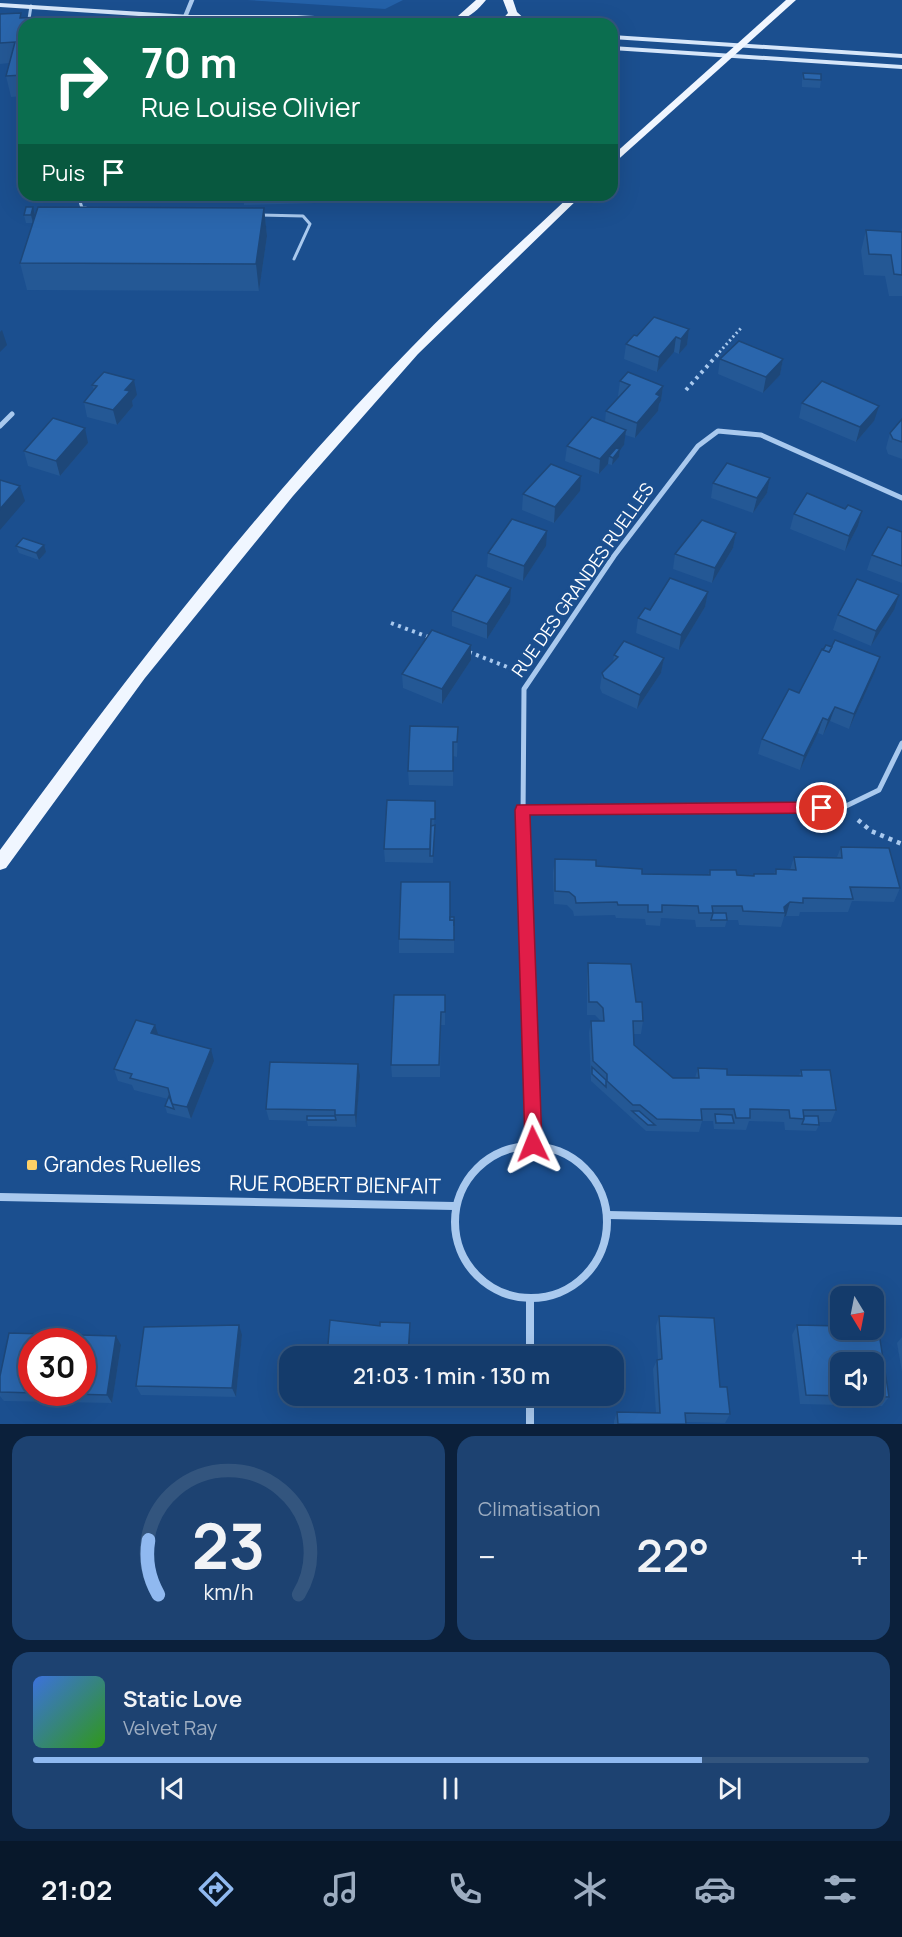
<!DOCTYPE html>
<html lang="fr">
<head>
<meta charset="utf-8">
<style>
  :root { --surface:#143b6b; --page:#1d4271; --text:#f1f3f6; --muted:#9dadc1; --line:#33557e; --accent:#90b9f0 }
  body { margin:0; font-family:Manrope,sans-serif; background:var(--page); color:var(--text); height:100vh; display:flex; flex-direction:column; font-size:22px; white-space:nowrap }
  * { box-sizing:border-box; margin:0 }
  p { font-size:20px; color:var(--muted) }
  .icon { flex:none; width:33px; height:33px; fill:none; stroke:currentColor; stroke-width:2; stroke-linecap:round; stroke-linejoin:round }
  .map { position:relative; height:1424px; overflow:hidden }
  .panel { display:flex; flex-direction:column; gap:12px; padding:12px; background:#0b203b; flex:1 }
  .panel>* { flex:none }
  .hud { position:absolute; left:18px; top:18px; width:600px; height:183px; border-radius:18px; box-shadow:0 6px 24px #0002,0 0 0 2px var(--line); background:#0b6e4f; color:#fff; overflow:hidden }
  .needle { width:39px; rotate:170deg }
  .tools { position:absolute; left:830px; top:1286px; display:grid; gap:12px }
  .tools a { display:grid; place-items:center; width:54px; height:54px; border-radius:12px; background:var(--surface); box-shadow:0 6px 24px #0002,0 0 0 2px var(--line); font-size:30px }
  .speed { position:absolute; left:18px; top:1328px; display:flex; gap:12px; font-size:30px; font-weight:700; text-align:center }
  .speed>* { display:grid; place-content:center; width:78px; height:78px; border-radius:50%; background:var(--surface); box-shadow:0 6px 24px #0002,0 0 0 2px var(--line); line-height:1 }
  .speed .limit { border:9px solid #d22; background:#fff; color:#111 }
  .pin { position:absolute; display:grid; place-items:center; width:51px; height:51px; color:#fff; margin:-26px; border:3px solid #fff; border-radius:50%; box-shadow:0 2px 6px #0007 }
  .me { position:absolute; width:66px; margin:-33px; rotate:358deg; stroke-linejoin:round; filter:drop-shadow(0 0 4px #0008) }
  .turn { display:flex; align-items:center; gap:21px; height:126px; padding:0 24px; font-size:27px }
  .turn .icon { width:78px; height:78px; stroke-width:2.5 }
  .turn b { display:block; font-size:42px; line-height:51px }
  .then { display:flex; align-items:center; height:57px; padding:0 24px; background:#0003; gap:12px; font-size:22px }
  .big { font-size:45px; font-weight:600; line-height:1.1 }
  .panel .widget { flex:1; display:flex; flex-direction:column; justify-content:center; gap:9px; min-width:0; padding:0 21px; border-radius:18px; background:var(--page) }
  .panel .dial { align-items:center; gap:0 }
  .dial svg { height:156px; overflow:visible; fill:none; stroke:var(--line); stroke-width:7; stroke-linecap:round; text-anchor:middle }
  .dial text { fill:var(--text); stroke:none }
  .song { display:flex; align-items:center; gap:18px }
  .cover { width:72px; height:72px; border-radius:9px; background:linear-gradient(135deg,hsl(220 70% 55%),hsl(110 70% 35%)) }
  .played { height:6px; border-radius:3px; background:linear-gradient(90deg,var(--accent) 80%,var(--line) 80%) }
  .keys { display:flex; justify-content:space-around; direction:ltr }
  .heat { display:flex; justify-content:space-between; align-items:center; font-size:33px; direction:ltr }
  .panel .tiles { flex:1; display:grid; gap:12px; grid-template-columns:1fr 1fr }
  .widget:last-child { grid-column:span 2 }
  .trip { position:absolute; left:279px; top:1346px; width:345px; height:60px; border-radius:18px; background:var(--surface); box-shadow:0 6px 24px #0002,0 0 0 2px var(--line); font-weight:600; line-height:60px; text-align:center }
  .dock { display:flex; height:96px; justify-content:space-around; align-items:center; background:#08182b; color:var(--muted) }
  .dock .icon { width:42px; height:42px }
  .dock .selected { color:var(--accent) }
  .dock b { font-size:27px; color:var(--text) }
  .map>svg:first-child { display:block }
  .green { fill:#2461a8 }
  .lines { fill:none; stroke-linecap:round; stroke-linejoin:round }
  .path-far2 { stroke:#a9c9ee; stroke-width:3; stroke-dasharray:2 3; stroke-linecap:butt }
  .path-far1 { stroke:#a9c9ee; stroke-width:4; stroke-dasharray:3 4.5; stroke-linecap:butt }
  .path { stroke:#a9c9ee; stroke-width:4.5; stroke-dasharray:4 5; stroke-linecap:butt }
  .lane { stroke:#a9c9ee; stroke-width:3 }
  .street-far2 { stroke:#a9c9ee; stroke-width:4.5 }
  .street-far1 { stroke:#a9c9ee; stroke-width:5 }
  .street { stroke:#a9c9ee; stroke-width:8 }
  .secondary { fill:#d6e6fa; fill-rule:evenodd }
  .primary { fill:#f0f6ff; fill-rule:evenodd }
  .wall { fill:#245895 }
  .shaded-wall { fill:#1d4779 }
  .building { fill:#2a66ad; stroke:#1d4779; stroke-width:1.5; fill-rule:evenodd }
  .route { fill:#e11d48; stroke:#92132f; stroke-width:1.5 }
  .poi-dot { fill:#ffd166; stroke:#1b4f8f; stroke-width:2 }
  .labels { text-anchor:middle; stroke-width:6; stroke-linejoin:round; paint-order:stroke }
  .street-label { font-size:18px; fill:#fff; stroke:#1b4f8f }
  .near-poi-label { font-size:21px; fill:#fff; stroke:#1b4f8f; text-anchor:start }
  .near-street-label { font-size:21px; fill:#fff; stroke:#1b4f8f }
</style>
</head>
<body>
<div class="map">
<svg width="902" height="1424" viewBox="0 0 902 1424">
  <rect width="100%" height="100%" fill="#1b4f8f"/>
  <path class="green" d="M247,0h156l-18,9z"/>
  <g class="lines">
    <path class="path-far2" d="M716,356l25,-28"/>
    <g class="path-far1">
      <path d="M686,390l32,-36"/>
      <path d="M391,623l40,15"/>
      <path d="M469,652l46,18"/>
    </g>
    <path class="path" d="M858,820l13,11 31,13"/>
    <g class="lane">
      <path d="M31,6l-2,13 8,5"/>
      <path d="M78,195l4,13h4"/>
      <path d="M260,215l43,1 7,8 -16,35"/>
    </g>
    <path class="street-far2" d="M185,17l7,-17"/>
    <g class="street-far1">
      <path d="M0,426l12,-12"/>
      <path d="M523,810l321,-3 35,-17 23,-47"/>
      <path d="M523,819l1,-130 90,-133 84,-110 20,-15 43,4 141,63"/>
    </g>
    <g class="street">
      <path d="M523,818l10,327"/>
      <circle cx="531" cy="1222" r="76"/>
      <path d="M0,1197l454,9"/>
      <path d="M608,1215l294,6"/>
      <path d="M530,1300v56"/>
      <path d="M530,1395v29"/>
    </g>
    <g class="secondary">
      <path d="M0,3l190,12h107l125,7 4,2h-45l-84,-5h-112l-185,-12z"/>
      <path d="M612,35l290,19v4l-290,-19z"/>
      <path d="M612,46l290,19v4l-290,-19z"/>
    </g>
    <g class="primary">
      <path d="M476,0h10c-16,20 -31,24 -56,24l28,-8z"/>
      <path d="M503,0h10l4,12 13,12h-11l-6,-6 -5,6h-10l10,-11z"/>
      <path d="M786,0h10l-184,165v-9z"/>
      <path d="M571,195h11l-164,159 -125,142 -148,182 -139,190 -6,2v-20c127,-174 260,-347 410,-501 52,-54 107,-103 161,-154z"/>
    </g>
  </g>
  <g class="wall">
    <path d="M0,14l22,4 20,-1 1,7h-19v72l-13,1 -5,-21 3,-13 -9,1z"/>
    <path d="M803,73l18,7 -1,8 -18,-1v-6z"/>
    <path d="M243,195h110l-1,7 -108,3z"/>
    <path d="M33,207l2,8 -2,8h-7l-2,-8z"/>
    <path d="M264,208l3,28 -8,55 -232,-1 -7,-27z"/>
    <path d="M902,227v69h-13l-4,-20 -21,-1 -3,-24 5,-21 35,2z"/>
    <path d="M689,329l-2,16 -8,9 -5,-2 -17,20 -33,-13 2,-15 11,-8z"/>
    <path d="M720,359h63l-3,16 -17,18 -45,-19z"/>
    <path d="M620,381l43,5 -2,15 -2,3 -1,7 -23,27 -10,-3 -1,10 -4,5 -1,7 -7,8 -4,-1 -9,10 -34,-13 2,-15 38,-24 1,-11 13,-14 -1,-1z"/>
    <path d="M92,385l45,10 -5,6 1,5 -16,19 -30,-8 -3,-15 10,-12z"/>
    <path d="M802,403l72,18 -18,21 -57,-24z"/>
    <path d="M902,419v40l-14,-5 -2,-6 4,-15z"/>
    <path d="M88,443l-28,33 -32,-10 -4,-15z"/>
    <path d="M770,478l-3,15 -14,20 -42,-15 2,-15z"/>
    <path d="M580,491l-26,32 -32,-13 1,-16z"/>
    <path d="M845,509l17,2 -4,15 -13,25 -55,-22 4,-15z"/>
    <path d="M902,532v51l-35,-13 5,-15z"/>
    <path d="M736,533l-3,15 -21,35 -39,-14 2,-15z"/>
    <path d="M16,546l30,6 -7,8 -20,-7z"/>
    <path d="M546,546l-23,35 -36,-14 1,-14z"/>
    <path d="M708,592l-3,15 -26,43 -43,-17 2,-15 12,-8z"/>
    <path d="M510,603l-23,36 -35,-13v-15z"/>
    <path d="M894,610l-23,36 -38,-16 5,-15z"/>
    <path d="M832,647l48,10 -5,15 -26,57 -19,-8 -7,14 -5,-2 -18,37 -42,-16 4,-15 37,-46 24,-43z"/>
    <path d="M614,655l50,3 -3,15 -24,36 -35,-16 -2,-5 2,-15 11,-11z"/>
    <path d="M471,660l-29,44 -39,-16 -1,-14z"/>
    <path d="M458,727l-1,30 -4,-1v30l-44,-1 -1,-14z"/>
    <path d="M435,801l-2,62 -48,-1 -1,-13z"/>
    <path d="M841,847l59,41 -6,14 -42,-1 -4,11h-48l-1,4h-13l-2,1 -3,10 -42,-2 -1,-5h-11l-2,7h-29l-1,-7 -34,-2 -1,8 -14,-1 -1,-6 -29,-1 -1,-3 -41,1 -1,-5 -6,-6 -13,-1 -1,-31 2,-14 87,15 66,1 2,-5 27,5 17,1 20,-2 2,-5 14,1 4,-13h43z"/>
    <path d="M450,917h4v36h-55v-14z"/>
    <path d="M588,963l48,39 7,19 -2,13h-7v11l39,33h22l3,-10 29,7 72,1 2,-6 35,40 -5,12h-12v3l-3,6 -31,-1 -1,-8 -35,-1 -3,9 -32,-1 -1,-8h-11l-3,11 -53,-1 -55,-50 -2,-48 2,-12h10l-6,-6h-8v-39z"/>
    <path d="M445,995v30h-4l-1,52h-48l-1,-12z"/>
    <path d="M158,1035l56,26 -23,58 -24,-6 -2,-7 3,-7 -34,-9 -2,-5 -14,-4 -4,-12z"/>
    <path d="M360,1076l-4,51 -48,-1 -1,-5 -38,-1 -3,-11z"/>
    <path d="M659,1316l61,71 10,27 -5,9 -39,-1v2h-72v-3l3,-9 39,1 -3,-44 4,-9h1l-2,-34z"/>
    <path d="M797,1325l62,8 30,64 -7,9 -82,-2 -8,-69z"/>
    <path d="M242,1335l-6,62 -95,-2 -5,-9z"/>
    <path d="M902,1337v35l-5,-29z"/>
    <path d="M121,1345l-9,58 -108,-2 -4,-5v-20z"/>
  </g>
  <g class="shaded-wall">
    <path d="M33,207l2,8 -2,8 -2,-8z"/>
    <path d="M264,208l3,28 -8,55 -3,-27z"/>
    <path d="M689,329l-2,16 -8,9 2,-15z"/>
    <path d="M2,330l5,15 -7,7v-20z"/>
    <path d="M676,337l-2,15 -17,20 2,-15z"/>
    <path d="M783,359l-3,16 -17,18 3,-16z"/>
    <path d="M134,380l3,15 -5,6 1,5 -16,19 -4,-15 12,-20z"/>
    <path d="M663,386l-2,15 -2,3 -1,7 -23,27 2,-15 19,-29z"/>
    <path d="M879,406l-5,15 -18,21 4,-15z"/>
    <path d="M85,428l3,15 -28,33 -4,-15z"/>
    <path d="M626,430l-2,15 -4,5 -1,7 -7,8 1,-7 -4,-2 -1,8 -9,10 1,-15z"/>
    <path d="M581,476l-1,15 -26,32 1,-16z"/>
    <path d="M770,478l-3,15 -14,20 4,-15z"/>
    <path d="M20,486l5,15 -25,29v-21z"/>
    <path d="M862,511l-4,15 -13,25 4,-15z"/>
    <path d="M547,531l-1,15 -23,35 1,-15z"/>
    <path d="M736,533l-3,15 -21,35 3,-15z"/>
    <path d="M44,545l2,7 -7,8 -3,-7z"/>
    <path d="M511,588l-1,15 -23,36v-15z"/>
    <path d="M708,592l-3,15 -26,43 2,-15z"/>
    <path d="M899,595l-5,15 -23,36 5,-15z"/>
    <path d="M471,645v15l-29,44v-15z"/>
    <path d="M880,657l-5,15 -26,57 5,-15z"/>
    <path d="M664,658l-3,15 -24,36 3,-14z"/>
    <path d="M835,707l-5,14 -7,14 5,-15z"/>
    <path d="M823,718l-5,15 -18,37 4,-14z"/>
    <path d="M790,902l-4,14 -2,1 1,-4 -1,-6z"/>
    <path d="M155,1025l4,12 -8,-4z"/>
    <path d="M211,1049l3,12 -23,58 -4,-12z"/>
    <path d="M358,1064l2,12 -4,51 -1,-12z"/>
    <path d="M410,1323l-1,33h-1z"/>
    <path d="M239,1325l3,10 -6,62 -4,-9z"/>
    <path d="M116,1336l5,9 -9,58 -5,-8z"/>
  </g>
  <g class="building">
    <path d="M21,13l-1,5 22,-1 -2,7h-16v51l-18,1 9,-34 -15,1v-29z"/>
    <path d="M803,73l18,1v6l-17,-1z"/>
    <path d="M26,207h7l-2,8h-7z"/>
    <path d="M38,207l226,1 -8,56 -236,-1z"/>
    <path d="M866,230l36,2v43l-8,-1 -3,-19 -22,-1z"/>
    <path d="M654,317l35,12 -8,10 -5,-2 -17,20 -33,-13 8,-9 3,1z"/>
    <path d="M739,341l44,18 -17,18 -46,-18z"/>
    <path d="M104,372l30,8 -9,10 5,1 -17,19 -29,-8 13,-16 -5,-1z"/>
    <path d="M628,372l35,14 -7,8 4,2 -23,27 -31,-12 24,-26 -10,-4z"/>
    <path d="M822,381l57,25 -19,21 -58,-24z"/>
    <path d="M592,417l34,13 -26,29 -33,-13z"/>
    <path d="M53,418l32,10 -29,33 -32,-10z"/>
    <path d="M902,419v23l-9,-3 -3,-6z"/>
    <path d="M616,448l4,1 -7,9 -4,-2z"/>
    <path d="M727,463l43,15 -13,20 -44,-15z"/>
    <path d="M551,464l30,12 -26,31 -32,-13z"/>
    <path d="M0,480l20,6 -20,23z"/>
    <path d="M807,493l38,16 3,-4 14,6 -13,25 -55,-22z"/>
    <path d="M512,519l35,12 -23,35 -36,-13z"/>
    <path d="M702,520l34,13 -21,35 -40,-14z"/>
    <path d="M888,527l14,5v34l-30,-11z"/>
    <path d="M23,538l21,7 -8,8 -20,-7z"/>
    <path d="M476,575l35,13 -24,36 -35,-13z"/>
    <path d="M670,578l38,14 -27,43 -43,-17 7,-10 5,2z"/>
    <path d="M857,579l42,16 -23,36 -38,-16z"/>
    <path d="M432,630l39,15 -29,44 -40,-15z"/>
    <path d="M835,640l45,17 -26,57 -19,-7 -7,13 -5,-2 -19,38 -42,-17 27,-50 10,4 23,-44 7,3z"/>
    <path d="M624,641l40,17 -24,37 -36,-17 -2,-5 16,-16 -4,-2z"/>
    <path d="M826,645l6,2 -3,5 -6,-2z"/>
    <path d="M410,726l48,1 -1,15h-4v29h-45z"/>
    <path d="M387,800l48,1v18h-4l-1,30h-46z"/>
    <path d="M435,825l-2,31h-3l1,-30z"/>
    <path d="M841,847l48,1 11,40 -50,-1 3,12 -50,-1v5l-13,-1 -6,5 1,6 -42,-2 -1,-5h-30l1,7h-14l-1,-7 -36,-1v7h-14v-7h-30l-1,-3 -41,1 -1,-6 -6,-5 -14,-1v-32l41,1v6l46,3v5l68,1v-5h26l1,5 17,1v-2h22v-5l20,1 -2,-13 48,1z"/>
    <path d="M401,882h49v38h4v20l-55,-1z"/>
    <path d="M713,913h13l1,7h-16z"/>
    <path d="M450,917h4v9v-6h-4z"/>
    <path d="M588,963l43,1 5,38h6l1,19h-10l1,24 39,33h26l-1,-10 29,1v6l75,1 -1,-6h29l6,40h-33l1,9 -14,-1 -1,-8 -39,-1v9h-14l-2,-9h-33l1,11 -45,-1 -17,-14h-7l-26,-24v-7l-14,-13 -2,-40h13l-1,-13 -6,-6h-8z"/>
    <path d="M394,995h51v17h-4l-2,53h-48z"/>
    <path d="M136,1020l19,5 -4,8 60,16 -24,58 -15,-3 -4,-16 -38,-10 2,-4 -18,-5z"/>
    <path d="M270,1062l88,2 -3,51h-20v-5l-69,-1z"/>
    <path d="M592,1067l14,13v7l-14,-13z"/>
    <path d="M169,1096l5,13 -9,-3z"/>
    <path d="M632,1111h7l16,14h-7z"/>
    <path d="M715,1114l17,1 2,8h-18z"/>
    <path d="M307,1116h28l1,4h-29z"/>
    <path d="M804,1116h14l1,9 -17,-1 2,-5z"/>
    <path d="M659,1316l55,2 6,69h7l3,27 -45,-1 1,11h-68l-1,-12 43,1 -3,-53 5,-1z"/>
    <path d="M330,1320l50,6v-4l30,1 -2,33h-81z"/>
    <path d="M239,1325l-7,63 -96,-2 8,-59z"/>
    <path d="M797,1325l43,1v3h19v4h20l10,64 -83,-2zM840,1362h33v33h-33z"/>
    <path d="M9,1333l107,3 -9,59 -107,-3v-16zM32,1341h50v51h-50z"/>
  </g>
  <path class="route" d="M822,802l7,6 -7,5 -292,2 12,329 -3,6 -6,3 -6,-3 -2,-6 -10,-334 2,-5z"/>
  <rect class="poi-dot" x="26" y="1159" width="12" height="12" rx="3"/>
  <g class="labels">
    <g class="street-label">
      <text transform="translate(583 580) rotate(-55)" y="6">RUE DES GRANDES RUELLES</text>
    </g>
    <g class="near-poi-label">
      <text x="44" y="1172">Grandes Ruelles</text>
    </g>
    <g class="near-street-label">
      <text transform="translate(335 1185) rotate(1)" y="7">RUE ROBERT BIENFAIT</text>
    </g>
  </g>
</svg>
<div class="tools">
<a><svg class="needle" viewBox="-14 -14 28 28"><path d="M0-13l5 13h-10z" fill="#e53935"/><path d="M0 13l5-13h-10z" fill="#9dadc1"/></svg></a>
<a><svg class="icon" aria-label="sound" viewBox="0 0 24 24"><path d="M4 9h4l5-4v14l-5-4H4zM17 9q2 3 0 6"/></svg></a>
</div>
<div class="speed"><div class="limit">30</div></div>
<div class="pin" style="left:822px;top:808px;background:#d93025"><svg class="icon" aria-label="arrive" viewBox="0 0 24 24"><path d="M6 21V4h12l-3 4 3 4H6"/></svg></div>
<svg class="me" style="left:533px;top:1144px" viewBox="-20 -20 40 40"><path d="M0-17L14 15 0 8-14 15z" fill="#e11d48" stroke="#fff" stroke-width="4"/></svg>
<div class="trip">21:03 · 1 min · 130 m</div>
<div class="hud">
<div class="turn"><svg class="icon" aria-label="right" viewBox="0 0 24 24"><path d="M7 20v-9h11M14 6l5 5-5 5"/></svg><div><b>70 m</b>Rue Louise Olivier</div></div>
<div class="then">Puis<svg class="icon" aria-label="arrive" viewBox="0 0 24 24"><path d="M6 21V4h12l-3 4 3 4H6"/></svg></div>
</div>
</div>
<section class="panel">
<div class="tiles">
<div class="widget dial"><svg viewBox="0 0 100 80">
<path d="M14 69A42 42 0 1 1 86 69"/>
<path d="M14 69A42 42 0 0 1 9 41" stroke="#90b9f0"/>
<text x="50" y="56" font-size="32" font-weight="700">23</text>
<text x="50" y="72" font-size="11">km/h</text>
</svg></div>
<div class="widget"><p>Climatisation</p>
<div class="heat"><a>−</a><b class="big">22°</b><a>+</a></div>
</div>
<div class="widget">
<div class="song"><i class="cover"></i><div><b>Static Love</b><p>Velvet Ray</p></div></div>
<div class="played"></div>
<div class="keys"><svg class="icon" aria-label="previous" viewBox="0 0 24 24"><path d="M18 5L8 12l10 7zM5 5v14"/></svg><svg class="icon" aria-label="pause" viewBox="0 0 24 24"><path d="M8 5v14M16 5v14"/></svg><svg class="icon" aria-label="next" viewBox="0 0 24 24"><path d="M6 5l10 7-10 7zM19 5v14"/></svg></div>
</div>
</div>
</section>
<nav class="dock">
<b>21:02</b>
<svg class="icon selected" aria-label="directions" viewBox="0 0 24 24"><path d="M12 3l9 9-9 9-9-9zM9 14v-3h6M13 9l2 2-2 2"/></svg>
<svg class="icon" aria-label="music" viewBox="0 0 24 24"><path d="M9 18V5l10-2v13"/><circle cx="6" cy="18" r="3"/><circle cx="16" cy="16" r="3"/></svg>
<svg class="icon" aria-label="phone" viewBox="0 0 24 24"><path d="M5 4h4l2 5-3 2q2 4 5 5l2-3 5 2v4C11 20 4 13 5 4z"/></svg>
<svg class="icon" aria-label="climate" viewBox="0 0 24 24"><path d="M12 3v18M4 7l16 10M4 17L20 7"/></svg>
<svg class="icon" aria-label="car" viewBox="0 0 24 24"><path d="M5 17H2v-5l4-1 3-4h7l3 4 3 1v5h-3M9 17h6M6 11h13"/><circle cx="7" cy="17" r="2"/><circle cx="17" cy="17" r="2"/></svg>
<svg class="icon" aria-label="filters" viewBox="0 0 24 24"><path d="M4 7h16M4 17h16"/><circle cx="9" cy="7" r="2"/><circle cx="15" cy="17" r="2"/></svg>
</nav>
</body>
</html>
